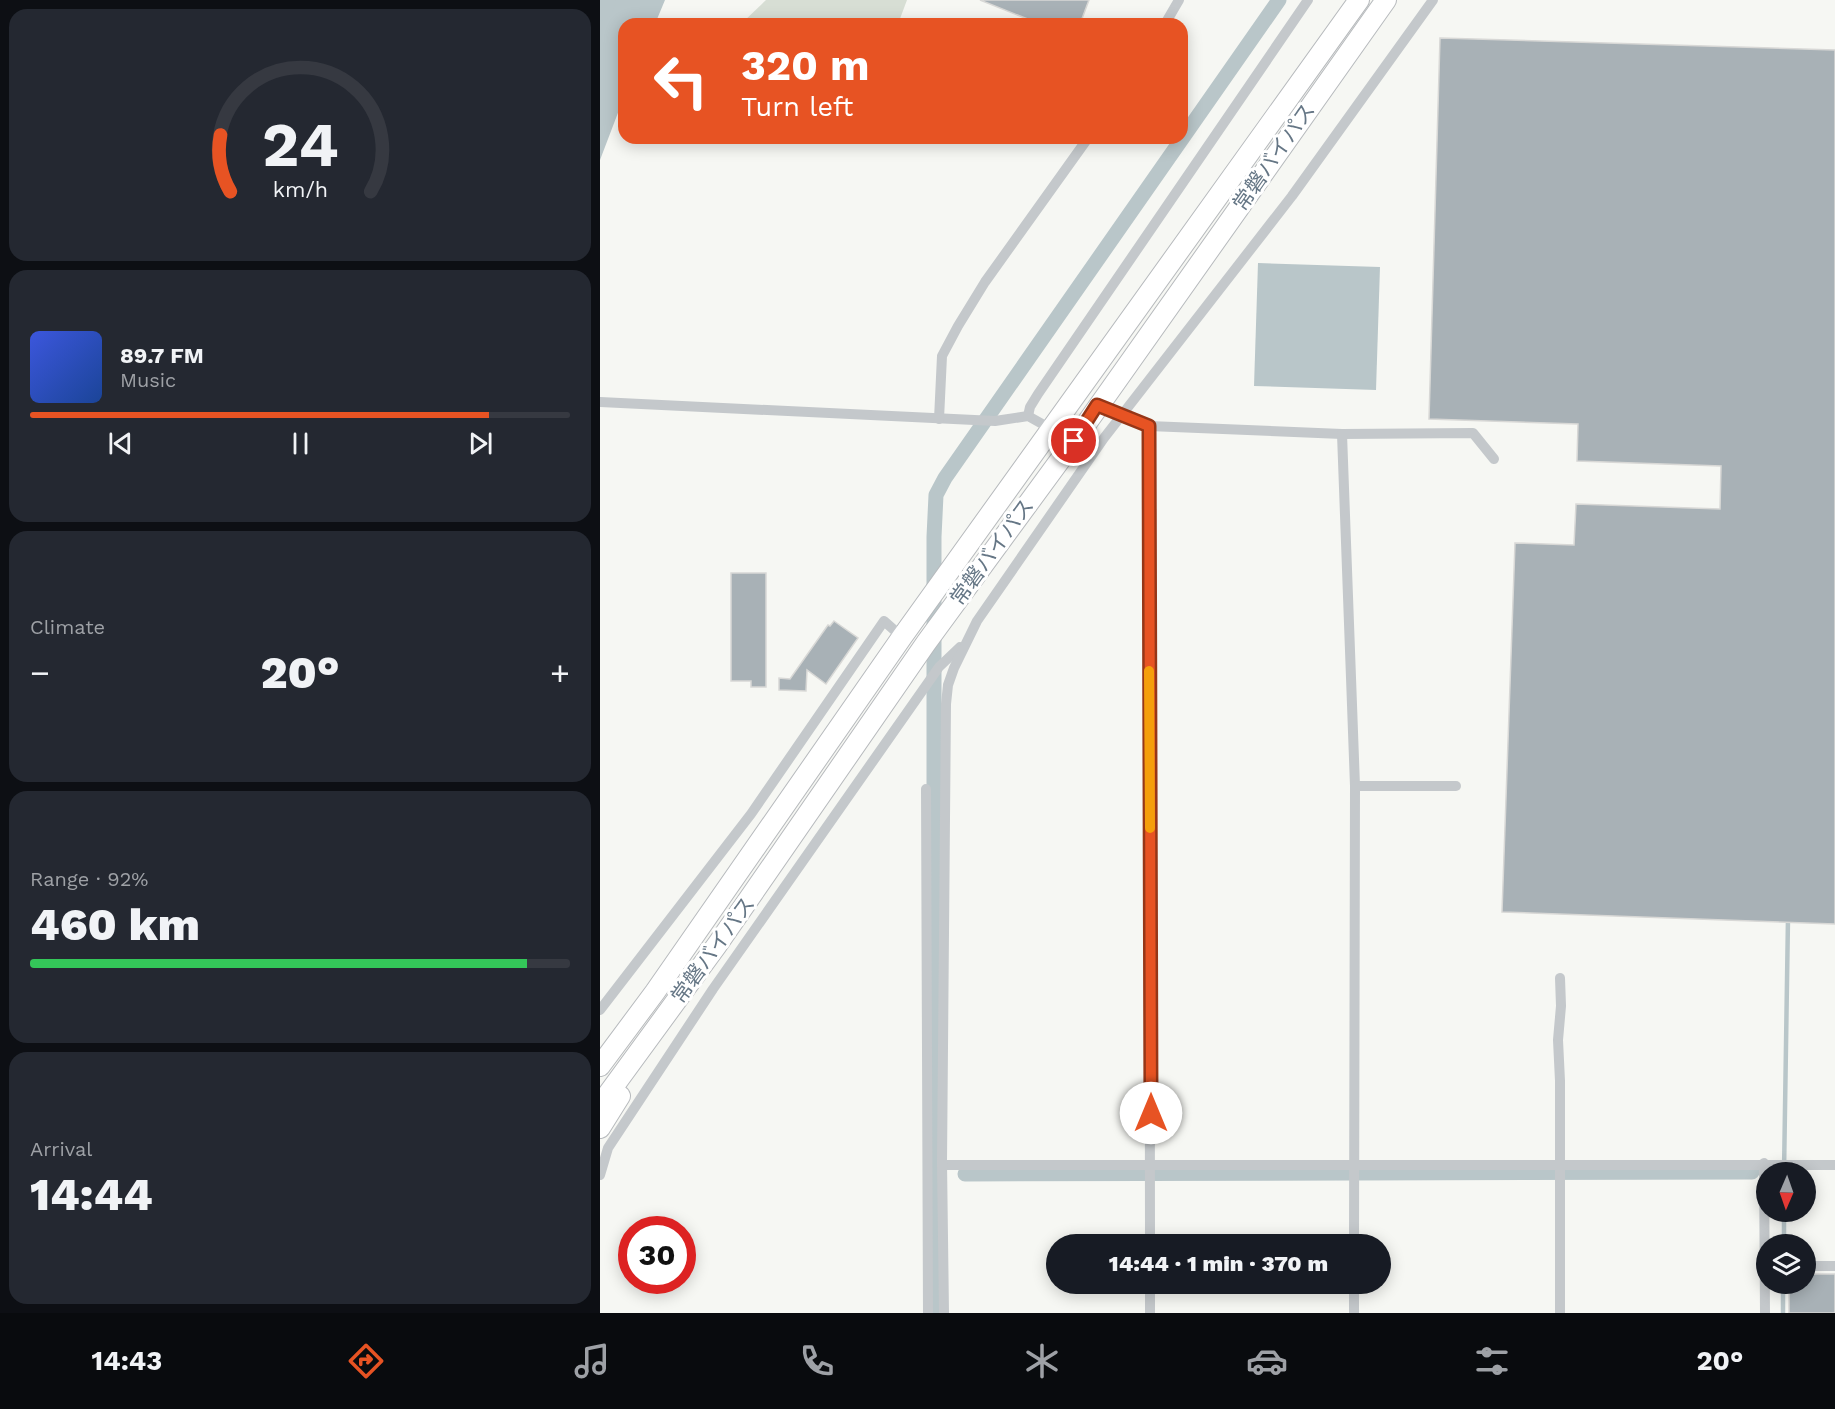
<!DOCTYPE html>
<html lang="en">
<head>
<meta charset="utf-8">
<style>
  :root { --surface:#171b24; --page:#242831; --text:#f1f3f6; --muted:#9ea1a6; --line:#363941; --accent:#e75323 }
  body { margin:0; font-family:"Work Sans","Noto Sans JP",sans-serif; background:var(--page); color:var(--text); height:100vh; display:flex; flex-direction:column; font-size:22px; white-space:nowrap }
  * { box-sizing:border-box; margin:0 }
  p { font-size:20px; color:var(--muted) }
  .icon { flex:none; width:33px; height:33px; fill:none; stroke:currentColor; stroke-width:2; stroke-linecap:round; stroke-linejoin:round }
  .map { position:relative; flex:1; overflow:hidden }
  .side { display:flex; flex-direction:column; gap:9px; padding:9px; background:#0d0f14; width:600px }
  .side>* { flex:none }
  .banner { position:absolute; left:18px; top:18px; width:570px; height:126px; border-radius:18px; box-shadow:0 3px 15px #0003; background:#e75323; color:#fff; overflow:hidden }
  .needle { width:39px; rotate:182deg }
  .controls { position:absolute; left:1156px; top:1162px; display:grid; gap:12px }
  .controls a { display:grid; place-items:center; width:60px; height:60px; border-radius:50%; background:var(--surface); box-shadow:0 3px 15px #0003; font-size:30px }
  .speed { position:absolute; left:18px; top:1216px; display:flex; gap:12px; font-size:30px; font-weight:700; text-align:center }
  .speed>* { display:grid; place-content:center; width:78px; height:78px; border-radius:50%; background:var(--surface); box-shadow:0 3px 15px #0003; line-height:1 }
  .speed .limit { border:9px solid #d22; background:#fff; color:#111 }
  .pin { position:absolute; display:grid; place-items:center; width:51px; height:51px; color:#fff; margin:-26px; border:3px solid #fff; border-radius:50%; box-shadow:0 2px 6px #0007 }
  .me { position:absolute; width:66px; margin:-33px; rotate:0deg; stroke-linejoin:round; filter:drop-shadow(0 0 4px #0008) }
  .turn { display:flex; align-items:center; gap:21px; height:126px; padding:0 24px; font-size:27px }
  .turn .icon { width:78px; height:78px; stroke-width:2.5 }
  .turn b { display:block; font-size:42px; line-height:51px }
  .big { font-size:45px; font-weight:800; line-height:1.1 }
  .side .widget { flex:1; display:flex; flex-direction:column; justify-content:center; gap:9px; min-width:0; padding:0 21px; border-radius:18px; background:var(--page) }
  .side .dial { align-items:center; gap:0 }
  .dial svg { height:156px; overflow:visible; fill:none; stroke:var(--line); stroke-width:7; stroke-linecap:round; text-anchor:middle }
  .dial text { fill:var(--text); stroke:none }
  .song { display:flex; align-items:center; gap:18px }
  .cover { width:72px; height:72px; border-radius:9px; background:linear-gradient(135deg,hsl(230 70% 55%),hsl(220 70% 35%)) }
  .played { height:6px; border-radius:3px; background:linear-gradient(90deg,var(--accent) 85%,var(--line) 85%) }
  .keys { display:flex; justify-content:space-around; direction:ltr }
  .heat { display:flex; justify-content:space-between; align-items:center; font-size:33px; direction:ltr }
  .charge { height:9px; border-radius:4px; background:linear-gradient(90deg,#34c759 92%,var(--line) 0) }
  .trip { position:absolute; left:446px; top:1234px; width:345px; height:60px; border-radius:30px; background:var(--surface); box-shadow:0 3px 15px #0003; font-weight:800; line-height:60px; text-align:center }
  .menu { display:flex; height:96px; justify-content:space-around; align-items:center; background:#090b0e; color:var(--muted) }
  .menu .icon { width:42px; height:42px }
  .menu .active { color:var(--accent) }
  .menu b { font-size:27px; color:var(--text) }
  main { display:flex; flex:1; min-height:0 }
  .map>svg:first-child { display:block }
  .green { fill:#d7ded4 }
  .water { fill:#b9c6c9 }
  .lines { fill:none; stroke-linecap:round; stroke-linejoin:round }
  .stream { stroke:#b9c6c9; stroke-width:4.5 }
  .canal { stroke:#b9c6c9; stroke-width:15 }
  .river { stroke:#b9c6c9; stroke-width:26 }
  .building { fill:#a8b1b6; stroke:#d8d8d6; stroke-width:1.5 }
  .highway-casing { stroke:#b7babd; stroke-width:22 }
  .street { stroke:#c4c8cb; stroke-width:10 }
  .highway { stroke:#fff; stroke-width:20 }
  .route-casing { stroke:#963617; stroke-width:15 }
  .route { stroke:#e75323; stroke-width:10 }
  .slow { stroke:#f59e0b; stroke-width:10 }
  .labels { text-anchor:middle; stroke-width:6; stroke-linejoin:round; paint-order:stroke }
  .street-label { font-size:21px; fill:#657685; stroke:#fff }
</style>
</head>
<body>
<main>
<section class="side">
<div class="widget dial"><svg viewBox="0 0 100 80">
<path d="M14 69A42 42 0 1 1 86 69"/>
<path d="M14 69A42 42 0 0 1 9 40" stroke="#e75323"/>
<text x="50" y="56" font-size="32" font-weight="700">24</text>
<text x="50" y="72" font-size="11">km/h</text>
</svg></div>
<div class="widget">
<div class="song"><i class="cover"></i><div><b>89.7 FM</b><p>Music</p></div></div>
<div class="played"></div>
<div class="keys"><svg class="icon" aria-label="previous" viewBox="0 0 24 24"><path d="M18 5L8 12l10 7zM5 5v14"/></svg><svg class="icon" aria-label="pause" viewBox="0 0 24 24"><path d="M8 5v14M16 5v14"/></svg><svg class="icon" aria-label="next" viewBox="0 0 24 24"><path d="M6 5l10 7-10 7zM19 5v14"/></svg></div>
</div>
<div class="widget"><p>Climate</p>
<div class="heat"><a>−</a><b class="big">20°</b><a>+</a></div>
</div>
<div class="widget"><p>Range · 92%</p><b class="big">460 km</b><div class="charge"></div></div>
<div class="widget"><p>Arrival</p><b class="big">14:44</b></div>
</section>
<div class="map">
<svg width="1235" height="1313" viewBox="0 0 1235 1313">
  <rect width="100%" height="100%" fill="#f6f7f3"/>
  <path class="green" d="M166,0h141l-9,24h-157z"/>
  <g class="water">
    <path d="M5,0h60l-10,24h-31v73l-24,63v-147z"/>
    <path d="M658,263l122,4 -4,123 -122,-4z"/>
  </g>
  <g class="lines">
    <g class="stream">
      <path d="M1184,1173l4,-255"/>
      <path d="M1184,1245v-33"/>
      <path d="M1183,1313v-29"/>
    </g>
    <g class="canal">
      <path d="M365,1174l787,-2"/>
      <path d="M334,1313v-776l2,-42 9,-17 334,-478"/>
    </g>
    <path class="river" d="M0,8l3,-8"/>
  </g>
  <g class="building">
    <path d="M380,0h109l-9,24h-40z"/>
    <path d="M840,38l395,12v874l-333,-12 13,-369 59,2 2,-41 144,5 1,-43 -144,-5 1,-37 -149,-5z"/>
    <path d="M131,573h35v114h-15v-6h-20z"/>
    <path d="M234,621l24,17 -32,46 -19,-14 -1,21 -27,-1v-12l11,1 38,-54 2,1z"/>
    <path d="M1206,1274h29v39h-46v-29h17z"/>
  </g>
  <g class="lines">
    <defs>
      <g id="highway">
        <path d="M0,1066l55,-74 247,-355 457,-637"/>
        <path d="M0,1105l117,-160 209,-302 148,-202 312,-441"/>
        <path d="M0,1128l20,-32"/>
      </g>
    </defs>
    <use href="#highway" class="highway-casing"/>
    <g class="street">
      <path d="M565,24l14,-24"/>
      <path d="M0,402l395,19 33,-5 25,14"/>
      <path d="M497,405l52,21 193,8 131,-1 21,26"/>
      <path d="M428,416l2,-9 8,-13 270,-394"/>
      <path d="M339,419l3,-63 16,-30 27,-44 103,-144"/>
      <path d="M549,426l1,819"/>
      <path d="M742,434l13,352 -1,459"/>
      <path d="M755,786h101"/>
      <path d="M326,789l2,524"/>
      <path d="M0,1010l151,-196 133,-193 18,16"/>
      <path d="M1164,1163l1,150"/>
      <path d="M342,1165h893"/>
      <path d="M0,1175l8,-27 105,-159 226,-322 21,-20"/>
      <path d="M1206,1266h29"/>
      <path d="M550,1284v29"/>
      <path d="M754,1284v29"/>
      <path d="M344,1313l-2,-151 4,-458 2,-19 6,-17 23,-47 127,-183 188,-242 141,-196"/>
      <path d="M960,1313v-232l-2,-41 3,-34 -1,-28"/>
    </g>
    <use href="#highway" class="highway"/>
  </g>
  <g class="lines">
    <defs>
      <path id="route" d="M474,441l23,-36 52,21 2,687"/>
    </defs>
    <use href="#route" class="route-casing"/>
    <use href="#route" class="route"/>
    <path class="slow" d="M549,671l1,157"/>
  </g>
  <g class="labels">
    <g class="street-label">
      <text transform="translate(674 157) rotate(-55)" y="7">常磐バイパス</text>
      <text transform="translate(392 552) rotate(-54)" y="7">常磐バイパス</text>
      <text transform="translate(113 950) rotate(-54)" y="7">常磐バイパス</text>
    </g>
  </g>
</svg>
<div class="controls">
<a><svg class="needle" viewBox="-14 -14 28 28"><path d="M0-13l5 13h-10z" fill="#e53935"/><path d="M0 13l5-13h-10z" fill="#9ea1a6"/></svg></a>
<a><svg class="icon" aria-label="layers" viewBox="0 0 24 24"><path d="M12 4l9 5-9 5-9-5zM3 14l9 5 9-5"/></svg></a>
</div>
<div class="speed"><div class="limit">30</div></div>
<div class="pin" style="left:474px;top:441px;background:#d93025"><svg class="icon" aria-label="arrive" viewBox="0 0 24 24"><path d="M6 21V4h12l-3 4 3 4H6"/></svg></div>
<svg class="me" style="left:551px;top:1113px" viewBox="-20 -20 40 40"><circle r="19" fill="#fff"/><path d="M0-13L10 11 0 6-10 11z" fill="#e75323"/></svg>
<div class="trip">14:44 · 1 min · 370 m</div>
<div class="banner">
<div class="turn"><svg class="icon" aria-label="left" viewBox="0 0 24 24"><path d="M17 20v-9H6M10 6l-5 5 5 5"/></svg><div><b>320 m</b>Turn left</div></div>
</div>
</div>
</main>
<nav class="menu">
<b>14:43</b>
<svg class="icon active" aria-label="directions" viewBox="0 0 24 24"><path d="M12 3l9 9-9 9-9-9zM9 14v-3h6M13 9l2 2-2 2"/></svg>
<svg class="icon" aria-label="music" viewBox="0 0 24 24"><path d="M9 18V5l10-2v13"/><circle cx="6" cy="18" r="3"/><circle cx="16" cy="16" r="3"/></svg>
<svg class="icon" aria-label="phone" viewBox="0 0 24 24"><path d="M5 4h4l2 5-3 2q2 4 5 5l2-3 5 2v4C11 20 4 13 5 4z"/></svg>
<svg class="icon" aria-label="climate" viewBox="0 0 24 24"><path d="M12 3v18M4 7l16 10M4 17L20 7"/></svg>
<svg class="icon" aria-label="car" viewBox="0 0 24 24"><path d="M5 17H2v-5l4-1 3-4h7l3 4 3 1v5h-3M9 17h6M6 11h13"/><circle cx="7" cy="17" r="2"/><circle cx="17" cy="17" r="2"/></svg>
<svg class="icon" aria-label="filters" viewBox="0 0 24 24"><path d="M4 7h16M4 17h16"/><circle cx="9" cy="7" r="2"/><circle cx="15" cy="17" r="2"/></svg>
<b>20°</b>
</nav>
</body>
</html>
